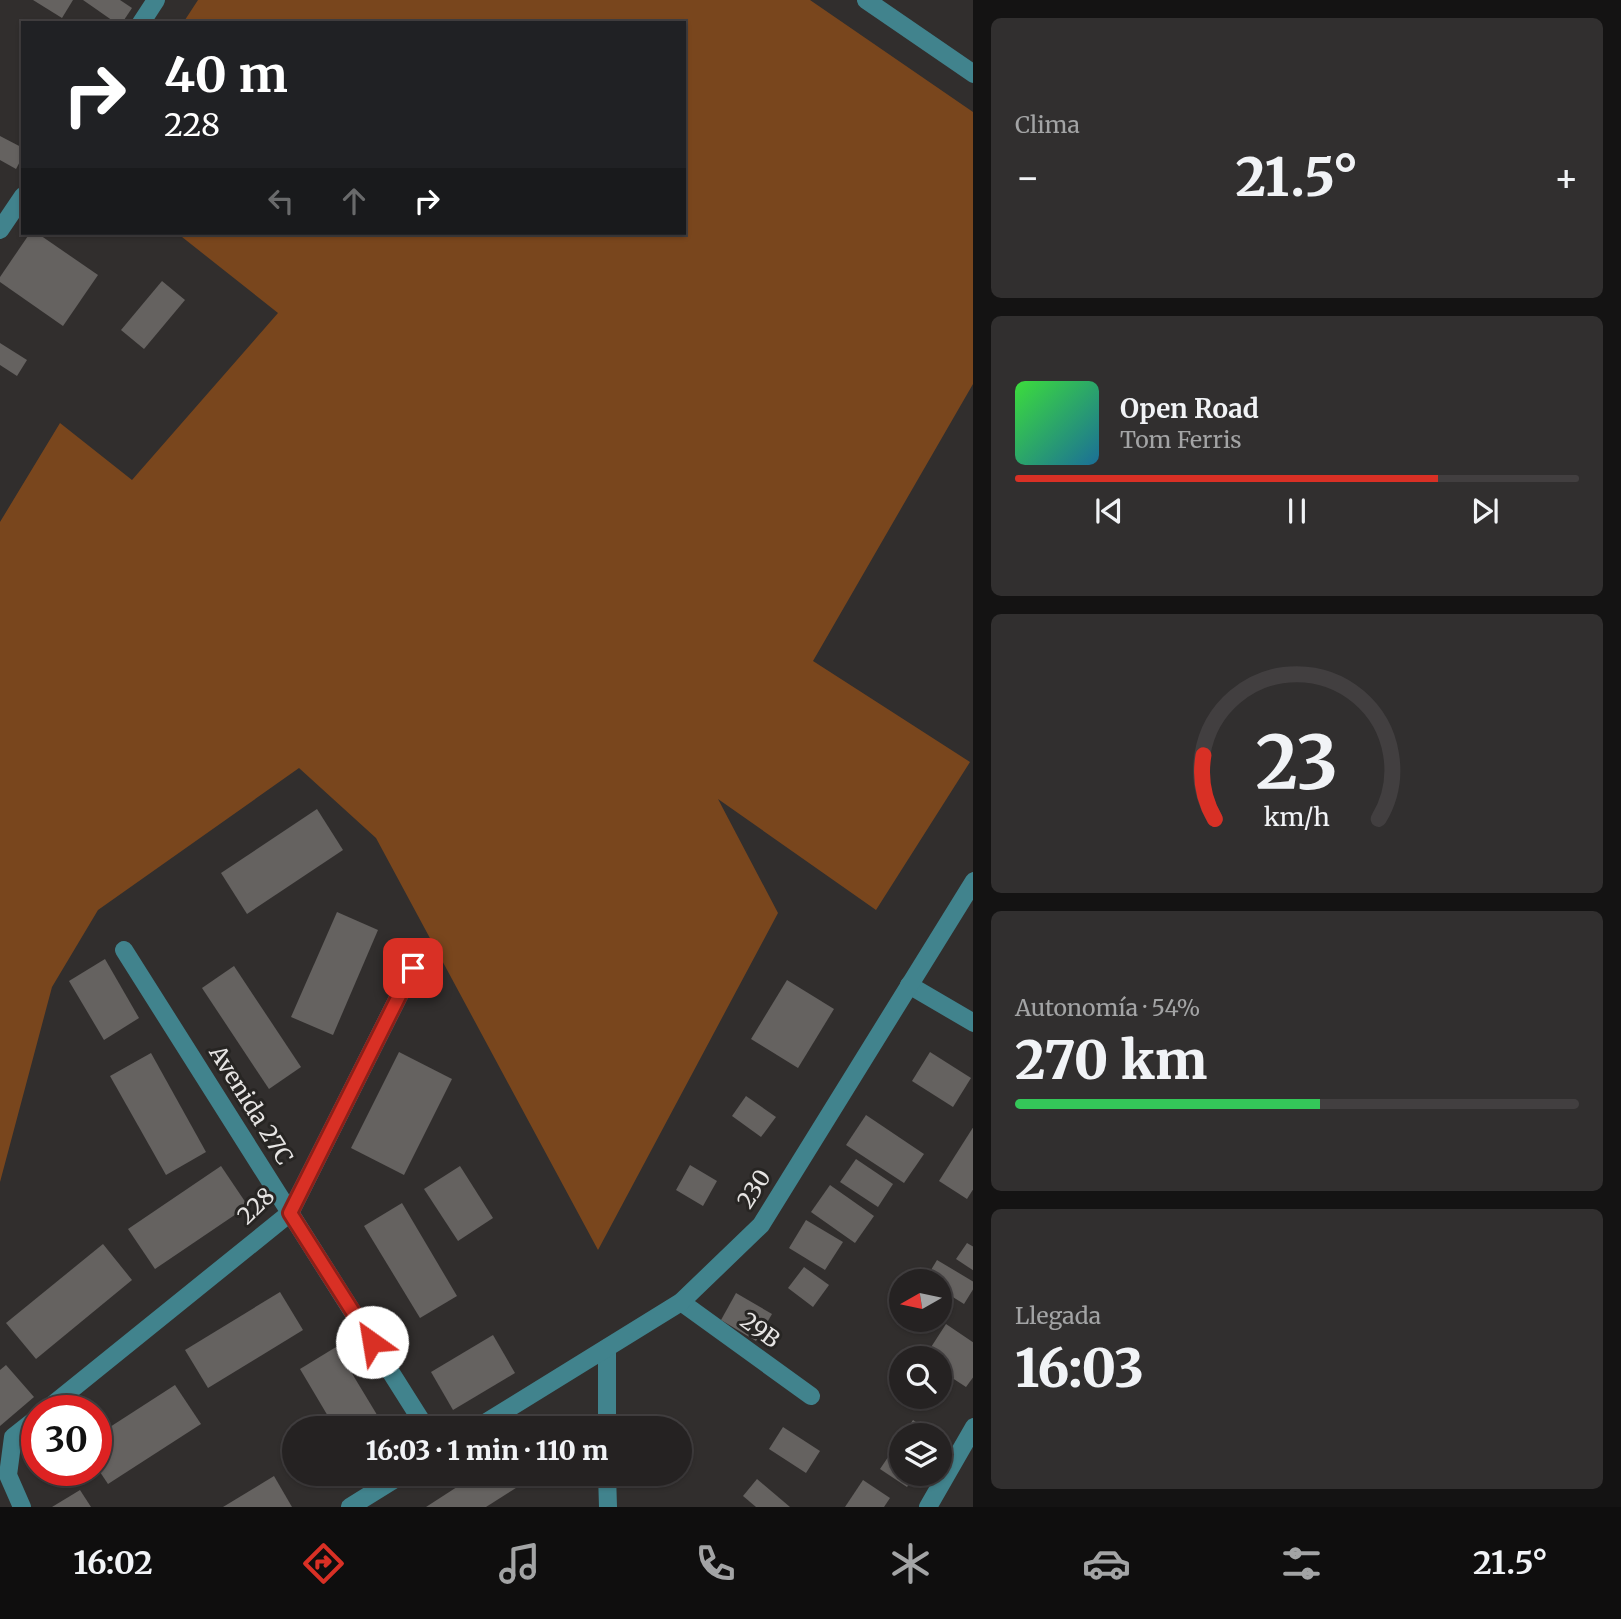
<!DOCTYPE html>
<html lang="es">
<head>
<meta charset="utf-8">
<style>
  :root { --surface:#252222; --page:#312f2f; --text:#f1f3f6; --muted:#a3a4a5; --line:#423f40; --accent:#d93025 }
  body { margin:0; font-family:Merriweather,serif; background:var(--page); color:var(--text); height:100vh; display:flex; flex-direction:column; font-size:26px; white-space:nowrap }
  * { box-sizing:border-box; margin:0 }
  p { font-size:23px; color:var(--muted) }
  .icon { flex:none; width:38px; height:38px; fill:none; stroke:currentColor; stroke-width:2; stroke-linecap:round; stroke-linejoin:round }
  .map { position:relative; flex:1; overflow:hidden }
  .sheet { display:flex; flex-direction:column; gap:18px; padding:18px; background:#141313; width:648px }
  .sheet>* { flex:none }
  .hud { position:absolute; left:21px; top:21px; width:665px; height:214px; border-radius:0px; box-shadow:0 2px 5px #0004,0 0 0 2px var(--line); background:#202124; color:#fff; overflow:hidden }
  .needle { width:46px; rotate:261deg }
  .fabs { position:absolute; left:889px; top:1269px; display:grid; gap:14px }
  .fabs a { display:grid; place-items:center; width:63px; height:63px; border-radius:50%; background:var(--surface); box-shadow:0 2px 5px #0004,0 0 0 2px var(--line); font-size:35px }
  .speed { position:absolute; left:21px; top:1395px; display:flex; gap:14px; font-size:35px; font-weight:700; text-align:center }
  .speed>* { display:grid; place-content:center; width:91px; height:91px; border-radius:50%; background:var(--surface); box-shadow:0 2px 5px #0004,0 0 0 2px var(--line); line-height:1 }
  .speed .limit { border:10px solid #d22; background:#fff; color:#111 }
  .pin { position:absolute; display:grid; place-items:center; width:60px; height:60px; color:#fff; margin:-30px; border-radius:14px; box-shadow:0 4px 10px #0006 }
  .me { position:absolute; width:77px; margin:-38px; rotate:328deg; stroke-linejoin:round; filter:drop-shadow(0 0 5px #0008) }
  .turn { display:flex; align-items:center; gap:24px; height:147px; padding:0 28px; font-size:32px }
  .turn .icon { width:91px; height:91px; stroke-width:2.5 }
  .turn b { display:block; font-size:49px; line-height:60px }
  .lanes { display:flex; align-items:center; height:66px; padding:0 28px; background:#0003; justify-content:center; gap:35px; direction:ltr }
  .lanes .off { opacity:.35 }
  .big { font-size:52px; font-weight:800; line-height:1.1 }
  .sheet .widget { flex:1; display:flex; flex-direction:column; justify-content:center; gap:10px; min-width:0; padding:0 24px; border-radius:10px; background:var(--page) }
  .sheet .dial { align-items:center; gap:0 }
  .dial svg { height:182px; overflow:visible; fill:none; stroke:var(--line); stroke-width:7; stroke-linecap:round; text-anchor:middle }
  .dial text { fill:var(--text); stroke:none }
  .song { display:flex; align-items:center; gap:21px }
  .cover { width:84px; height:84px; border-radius:10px; background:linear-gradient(135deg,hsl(120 70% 55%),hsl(200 70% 35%)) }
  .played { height:7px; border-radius:4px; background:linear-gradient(90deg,var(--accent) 75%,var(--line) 75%) }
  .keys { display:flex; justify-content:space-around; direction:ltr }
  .heat { display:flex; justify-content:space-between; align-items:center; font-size:38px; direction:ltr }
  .charge { height:10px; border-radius:5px; background:linear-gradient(90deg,#34c759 54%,var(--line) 0) }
  .trip { position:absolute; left:282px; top:1416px; width:410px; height:70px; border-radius:35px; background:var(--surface); box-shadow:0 2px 5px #0004,0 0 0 2px var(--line); font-weight:800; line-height:70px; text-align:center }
  .dock { display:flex; height:112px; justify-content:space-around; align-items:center; background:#0f0e0e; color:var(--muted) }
  .dock .icon { width:49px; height:49px }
  .dock .selected { color:var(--accent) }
  .dock b { font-size:32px; color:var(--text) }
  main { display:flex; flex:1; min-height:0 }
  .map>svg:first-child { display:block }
  .green { fill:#79461d }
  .building { fill:#656260 }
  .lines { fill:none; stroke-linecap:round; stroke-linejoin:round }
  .minor { stroke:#41838d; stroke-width:18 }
  .route-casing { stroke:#8d1f18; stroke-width:18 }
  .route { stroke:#d93025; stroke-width:12 }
  .labels { text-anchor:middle; stroke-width:6; stroke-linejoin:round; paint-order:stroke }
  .street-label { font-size:23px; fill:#e6e4e3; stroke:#272523 }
</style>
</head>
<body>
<main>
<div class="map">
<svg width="974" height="1507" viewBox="0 0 974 1507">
  <rect width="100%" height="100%" fill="#312e2d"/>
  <path class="green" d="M198,0h612l163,112v272l-160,277 157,101 -94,148 -158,-111 60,114 -180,337 -222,-412 -77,-70 -201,142 -46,77 -52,195v-660l60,-99 72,57 146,-167 -101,-80h507v-210h-501z"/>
  <g class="building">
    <path d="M33,0h40l-11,18z"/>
    <path d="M83,0h37l12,8 -10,15h-6z"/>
    <path d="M0,136l23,12v8l-7,13 -16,-9z"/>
    <path d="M30,233h7l61,42 -35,51 -63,-44v-5z"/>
    <path d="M162,281l23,19 -41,49 -23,-19z"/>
    <path d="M0,343l27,17 -10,16 -17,-11z"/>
    <path d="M317,809l26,41 -96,64 -26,-41z"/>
    <path d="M337,912l41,18 -45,105 -42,-18z"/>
    <path d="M105,959l34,59 -35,22 -35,-59z"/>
    <path d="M234,966l67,101 -32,22 -67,-101z"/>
    <path d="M787,980l47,29 -36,59 -47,-29z"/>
    <path d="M399,1052l53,27 -48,96 -53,-27z"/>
    <path d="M930,1052l41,26 -18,29 -41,-26z"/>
    <path d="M151,1053l55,99 -40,23 -56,-99z"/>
    <path d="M746,1096l30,21 -15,20 -29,-21z"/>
    <path d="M866,1115l58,39 -20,29 -58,-38z"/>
    <path d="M974,1126v62l-7,11 -28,-18z"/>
    <path d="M856,1159l37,25 -15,23 -38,-25z"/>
    <path d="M690,1165l27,16 -14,25 -27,-16z"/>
    <path d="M221,1166l27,40 -93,63 -27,-40z"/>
    <path d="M460,1166l33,52 -35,23 -34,-52z"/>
    <path d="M830,1185l44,31 -19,27 -44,-31z"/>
    <path d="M402,1203l55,93 -37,22 -56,-92z"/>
    <path d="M806,1220l37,22 -18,28 -36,-22z"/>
    <path d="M967,1243l7,4v24l-18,-12z"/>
    <path d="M103,1244l29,36 -96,79 -30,-36z"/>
    <path d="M937,1260l37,22v6l-10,16 -24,-15v-8l-15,-1z"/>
    <path d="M804,1267l25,18 -16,22 -25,-19z"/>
    <path d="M280,1292l23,38 -95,58 -23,-38z"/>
    <path d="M736,1293l36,21 -16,27 -35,-21z"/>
    <path d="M946,1324l28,19v33l-8,11 -26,-17v-12h-16z"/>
    <path d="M493,1335l22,38 -62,37 -22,-38z"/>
    <path d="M336,1347l49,81h-50l-35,-59z"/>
    <path d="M6,1365l28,32 -34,29v-56z"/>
    <path d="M175,1385l26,39 -93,60 -12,-18v-30z"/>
    <path d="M913,1420l22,15h-32z"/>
    <path d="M783,1427l37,24 -14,22 -37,-24z"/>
    <path d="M901,1438v36h15l-9,13 -27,-18z"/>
    <path d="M477,1474h61l-52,33h-60z"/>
    <path d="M274,1476l18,31h-69z"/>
    <path d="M757,1479l33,28h-34l-13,-11z"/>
    <path d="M863,1480l27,18 -6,9h-39z"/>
    <path d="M80,1490l11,17h-39z"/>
  </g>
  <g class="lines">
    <g class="minor">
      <path d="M866,0l108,74"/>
      <path d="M141,23l15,-23"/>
      <path d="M0,230l23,-34"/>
      <path d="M124,950l302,478"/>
      <path d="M909,985l65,38"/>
      <path d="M681,1302l130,94"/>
      <path d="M607,1348v80"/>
      <path d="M46,1410l244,-197 123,-245"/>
      <path d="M477,1428l204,-126 80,-77 213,-344"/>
      <path d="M607,1474l1,33"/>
      <path d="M22,1507l-14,-32 5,-38 24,-19"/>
      <path d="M350,1507l53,-33"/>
      <path d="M928,1507l46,-80"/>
    </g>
  </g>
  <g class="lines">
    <defs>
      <path id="route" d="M372,1342l-82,-129 123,-245"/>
    </defs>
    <use href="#route" class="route-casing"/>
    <use href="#route" class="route"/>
  </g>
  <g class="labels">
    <g class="street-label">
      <text transform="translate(251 1105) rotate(58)" y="8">Avenida 27C</text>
      <text transform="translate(754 1189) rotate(-57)" y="8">230</text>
      <text transform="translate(256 1206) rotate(-44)" y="8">228</text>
      <text transform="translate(760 1330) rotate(36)" y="8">29B</text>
    </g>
  </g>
</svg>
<div class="fabs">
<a><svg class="needle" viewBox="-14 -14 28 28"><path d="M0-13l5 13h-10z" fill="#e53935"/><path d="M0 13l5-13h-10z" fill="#a3a4a5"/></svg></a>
<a><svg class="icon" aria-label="search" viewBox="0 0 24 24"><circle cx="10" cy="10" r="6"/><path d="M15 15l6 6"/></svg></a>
<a><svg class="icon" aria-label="layers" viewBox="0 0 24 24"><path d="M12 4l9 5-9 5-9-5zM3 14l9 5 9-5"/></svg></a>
</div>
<div class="speed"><div class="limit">30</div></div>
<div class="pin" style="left:413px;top:968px;background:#d93025"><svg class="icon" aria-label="arrive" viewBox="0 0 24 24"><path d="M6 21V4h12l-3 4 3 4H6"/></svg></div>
<svg class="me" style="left:372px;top:1342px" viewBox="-20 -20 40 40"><circle r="19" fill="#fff"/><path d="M0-13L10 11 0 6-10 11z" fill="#d93025"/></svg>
<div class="trip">16:03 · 1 min · 110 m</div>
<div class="hud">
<div class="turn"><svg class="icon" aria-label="right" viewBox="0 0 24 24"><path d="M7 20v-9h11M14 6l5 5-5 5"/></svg><div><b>40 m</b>228</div></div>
<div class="lanes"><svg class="icon off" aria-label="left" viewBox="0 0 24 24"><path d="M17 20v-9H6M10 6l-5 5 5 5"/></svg><svg class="icon off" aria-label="ahead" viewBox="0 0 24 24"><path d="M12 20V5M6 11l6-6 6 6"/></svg><svg class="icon" aria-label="right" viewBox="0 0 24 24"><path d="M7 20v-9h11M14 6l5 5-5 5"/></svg></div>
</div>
</div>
<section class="sheet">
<div class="widget"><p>Clima</p>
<div class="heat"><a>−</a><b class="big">21.5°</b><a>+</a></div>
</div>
<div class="widget">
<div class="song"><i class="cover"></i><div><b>Open Road</b><p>Tom Ferris</p></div></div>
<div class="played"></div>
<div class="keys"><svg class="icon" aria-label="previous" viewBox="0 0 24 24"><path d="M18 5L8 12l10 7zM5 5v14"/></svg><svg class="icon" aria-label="pause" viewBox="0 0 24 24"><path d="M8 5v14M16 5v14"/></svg><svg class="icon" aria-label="next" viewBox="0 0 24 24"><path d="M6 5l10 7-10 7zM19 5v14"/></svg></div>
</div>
<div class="widget dial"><svg viewBox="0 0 100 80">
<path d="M14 69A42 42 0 1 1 86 69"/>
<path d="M14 69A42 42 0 0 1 9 41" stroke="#d93025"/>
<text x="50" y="56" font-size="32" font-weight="700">23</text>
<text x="50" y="72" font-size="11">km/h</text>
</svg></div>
<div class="widget"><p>Autonomía · 54%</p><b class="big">270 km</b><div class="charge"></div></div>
<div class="widget"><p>Llegada</p><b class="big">16:03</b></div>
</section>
</main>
<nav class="dock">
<b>16:02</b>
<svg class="icon selected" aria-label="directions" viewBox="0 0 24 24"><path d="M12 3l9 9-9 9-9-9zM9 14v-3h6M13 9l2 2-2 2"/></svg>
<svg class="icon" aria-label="music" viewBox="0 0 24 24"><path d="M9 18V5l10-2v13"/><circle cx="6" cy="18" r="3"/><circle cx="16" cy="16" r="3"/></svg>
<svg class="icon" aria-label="phone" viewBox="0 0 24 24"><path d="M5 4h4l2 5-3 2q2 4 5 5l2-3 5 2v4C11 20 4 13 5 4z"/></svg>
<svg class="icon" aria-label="climate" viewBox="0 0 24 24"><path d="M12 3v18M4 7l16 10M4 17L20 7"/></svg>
<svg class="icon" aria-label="car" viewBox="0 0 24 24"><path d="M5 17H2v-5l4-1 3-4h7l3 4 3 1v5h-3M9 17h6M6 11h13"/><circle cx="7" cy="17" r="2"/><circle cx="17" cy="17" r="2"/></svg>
<svg class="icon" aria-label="filters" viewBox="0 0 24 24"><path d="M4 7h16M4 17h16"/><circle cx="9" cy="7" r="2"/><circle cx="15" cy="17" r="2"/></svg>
<b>21.5°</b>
</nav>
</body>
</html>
